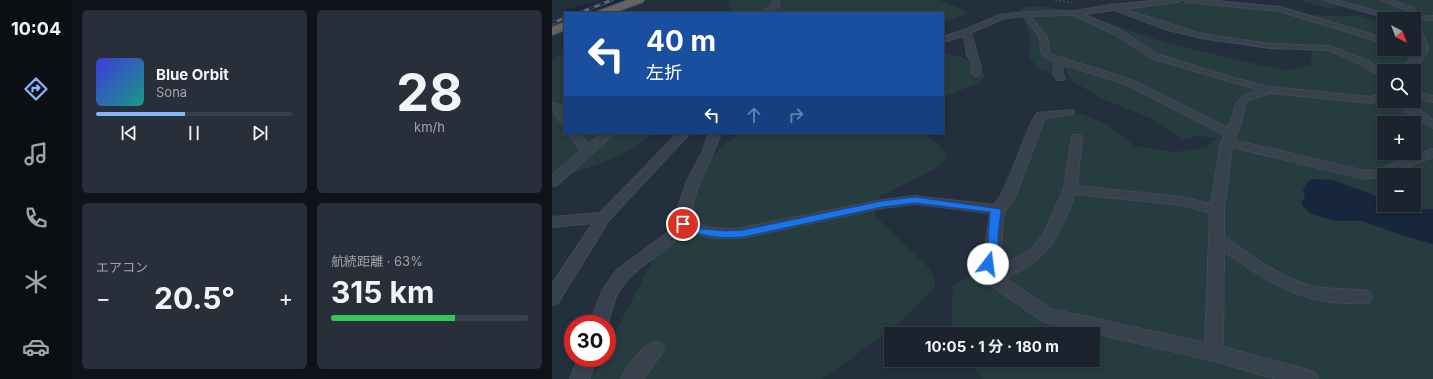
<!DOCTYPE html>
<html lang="ja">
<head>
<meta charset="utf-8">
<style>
  :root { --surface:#1b232e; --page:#282f3a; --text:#f1f3f6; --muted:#a0a4aa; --line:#39404a; --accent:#8ab4f8 }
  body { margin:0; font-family:Inter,"Noto Sans JP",sans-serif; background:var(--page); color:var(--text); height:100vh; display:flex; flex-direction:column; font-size:15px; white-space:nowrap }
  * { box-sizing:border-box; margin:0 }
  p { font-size:13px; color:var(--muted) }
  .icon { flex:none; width:22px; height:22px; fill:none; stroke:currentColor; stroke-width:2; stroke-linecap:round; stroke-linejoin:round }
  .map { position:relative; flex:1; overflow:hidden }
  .panel { display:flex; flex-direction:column; gap:10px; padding:10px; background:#0f1319; width:480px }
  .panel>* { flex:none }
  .banner { position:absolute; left:12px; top:12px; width:380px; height:122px; border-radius:0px; box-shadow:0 2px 6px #0003,0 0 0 1px var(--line); background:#1a4fa0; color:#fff; overflow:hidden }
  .needle { width:26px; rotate:138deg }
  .fabs { position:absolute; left:825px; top:12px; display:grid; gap:8px }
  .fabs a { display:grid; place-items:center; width:44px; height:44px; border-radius:0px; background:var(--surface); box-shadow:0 2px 6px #0003,0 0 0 1px var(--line); font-size:20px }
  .speed { position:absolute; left:12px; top:315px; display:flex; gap:8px; font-size:20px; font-weight:700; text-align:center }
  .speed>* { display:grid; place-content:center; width:52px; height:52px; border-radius:50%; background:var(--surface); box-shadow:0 2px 6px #0003,0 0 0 1px var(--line); line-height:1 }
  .speed .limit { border:6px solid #d22; background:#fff; color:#111 }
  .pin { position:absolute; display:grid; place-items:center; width:34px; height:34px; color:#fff; margin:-17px; border:2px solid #fff; border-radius:50%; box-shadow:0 1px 4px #0007 }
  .me { position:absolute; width:44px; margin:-22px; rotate:15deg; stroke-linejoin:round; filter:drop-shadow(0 0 3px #0008) }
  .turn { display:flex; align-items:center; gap:14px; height:84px; padding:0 16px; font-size:18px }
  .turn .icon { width:52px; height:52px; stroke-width:2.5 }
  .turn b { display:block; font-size:28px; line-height:34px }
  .lanes { display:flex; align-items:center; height:38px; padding:0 16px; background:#0003; justify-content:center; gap:20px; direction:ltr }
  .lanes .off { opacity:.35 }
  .big { font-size:30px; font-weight:700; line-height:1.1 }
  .panel .card { flex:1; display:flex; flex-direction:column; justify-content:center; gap:6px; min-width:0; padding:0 14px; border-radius:6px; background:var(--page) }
  .panel .dial { align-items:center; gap:0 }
  .dial b { font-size:52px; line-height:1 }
  .song { display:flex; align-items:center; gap:12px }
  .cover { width:48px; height:48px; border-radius:6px; background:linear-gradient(135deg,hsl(240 70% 55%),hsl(170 70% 35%)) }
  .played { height:4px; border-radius:2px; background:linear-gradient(90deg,var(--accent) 45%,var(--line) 45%) }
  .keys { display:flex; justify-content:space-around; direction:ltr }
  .heat { display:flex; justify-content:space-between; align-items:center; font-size:22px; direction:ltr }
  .charge { height:6px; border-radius:3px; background:linear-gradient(90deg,#34c759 63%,var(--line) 0) }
  .panel .tiles { flex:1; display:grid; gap:10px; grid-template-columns:repeat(2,1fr) }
  .trip { position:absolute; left:332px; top:327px; width:216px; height:40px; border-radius:0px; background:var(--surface); box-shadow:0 2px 6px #0003,0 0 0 1px var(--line); font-weight:700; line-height:40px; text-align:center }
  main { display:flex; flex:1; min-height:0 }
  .menu { display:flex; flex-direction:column; width:72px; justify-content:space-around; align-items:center; background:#0b0e12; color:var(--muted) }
  .menu .icon { width:28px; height:28px }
  .menu .selected { color:var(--accent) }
  .menu b { font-size:18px; color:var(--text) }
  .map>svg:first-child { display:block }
  .green { fill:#263c3f; fill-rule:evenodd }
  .water { fill:#17263c }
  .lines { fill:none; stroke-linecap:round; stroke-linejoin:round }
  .river { fill:#17263c; fill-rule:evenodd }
  .minor-casing { stroke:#414a57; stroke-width:2 }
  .trunk-casing { stroke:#434c59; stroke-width:2 }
  .path { stroke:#3f5557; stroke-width:1.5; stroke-dasharray:2 2; stroke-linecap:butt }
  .minor { fill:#38414e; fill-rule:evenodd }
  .trunk { fill:#656462; fill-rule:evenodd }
  .rail-casing { stroke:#5a6575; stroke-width:3 }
  .rail { stroke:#1d2633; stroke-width:2; stroke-dasharray:5.5; stroke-linecap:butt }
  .route { fill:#1a73e8; stroke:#114b97 }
</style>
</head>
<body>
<main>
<nav class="menu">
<b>10:04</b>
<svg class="icon selected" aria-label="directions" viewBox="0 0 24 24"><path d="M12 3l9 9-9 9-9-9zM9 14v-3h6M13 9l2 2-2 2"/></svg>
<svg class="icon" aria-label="music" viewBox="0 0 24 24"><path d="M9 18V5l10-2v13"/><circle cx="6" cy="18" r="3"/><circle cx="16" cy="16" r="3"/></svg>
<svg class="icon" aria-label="phone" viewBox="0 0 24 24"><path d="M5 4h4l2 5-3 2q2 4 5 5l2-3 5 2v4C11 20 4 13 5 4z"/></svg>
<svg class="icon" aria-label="climate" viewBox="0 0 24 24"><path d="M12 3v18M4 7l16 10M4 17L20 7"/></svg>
<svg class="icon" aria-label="car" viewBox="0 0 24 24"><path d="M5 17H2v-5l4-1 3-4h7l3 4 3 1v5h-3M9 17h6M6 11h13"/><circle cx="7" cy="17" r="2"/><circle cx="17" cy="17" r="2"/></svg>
</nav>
<section class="panel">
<div class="tiles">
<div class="card">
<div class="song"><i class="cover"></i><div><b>Blue Orbit</b><p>Sona</p></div></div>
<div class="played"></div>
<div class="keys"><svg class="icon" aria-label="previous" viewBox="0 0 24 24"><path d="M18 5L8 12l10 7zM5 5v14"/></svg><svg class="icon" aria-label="pause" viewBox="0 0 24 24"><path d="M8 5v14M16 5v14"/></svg><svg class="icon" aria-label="next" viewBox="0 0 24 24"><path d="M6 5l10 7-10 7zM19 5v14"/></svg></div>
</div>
<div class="card dial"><b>28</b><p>km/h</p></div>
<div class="card"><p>エアコン</p>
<div class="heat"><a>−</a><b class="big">20.5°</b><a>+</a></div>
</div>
<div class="card"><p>航続距離 · 63%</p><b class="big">315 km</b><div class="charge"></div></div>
</div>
</section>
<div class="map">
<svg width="881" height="379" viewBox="0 0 881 379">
  <rect width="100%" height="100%" fill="#242f3e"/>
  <g class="green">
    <path d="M176,0h211l27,11 1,3 -24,8v-9h-212z"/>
    <path d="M746,0h135v19l-15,-3 -3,-4 -5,7 -16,-1 -32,-10 -21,-2 -11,3z"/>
    <path d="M641,2l132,14h33l26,8v25h30v-16l9,1 -4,-11 14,-3v194l-74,2 74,25v138h-450l-17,-19h127v-26h-142l2,-49 45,-22 2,-70 34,-77 25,-5 23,3 25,10 28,22 40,6 32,-5 9,-9 -19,-2 -15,4 -30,-21 -52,-21 -29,-18 -8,-14 -10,-3 -3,9 -9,-1 -13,-15 3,-16 -6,-17 7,-9 -12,-4 6,-3 12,-1 34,5 98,33 117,27 24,-7 1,-15h-30l-93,-14 -75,-26 51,-6zM832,71h30v30h-30zM832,123h30v30h-30zM832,175h30v30h-30z"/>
    <path d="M13,52v81h89c-31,24 -64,37 -102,45v-118z"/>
    <path d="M391,53c16,1 33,10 43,22l-8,8 -35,14z"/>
    <path d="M188,133h184c8,7 22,14 22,26l-11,10 -56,28 -4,7v12l54,52 6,11v8l-18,19 -28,25 -67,48h-230l10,-21h5v-10l86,-165 28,-36z"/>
  </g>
  <path class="water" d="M761,179l20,1 51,19v6c17,0 34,5 49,4v35l-38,-11 -32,-12h-27l-14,-4 -11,-3 -8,-7 -2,-5 4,-4 -2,-8 5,-9z"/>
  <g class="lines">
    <path class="river" d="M50,0h26l-2,3 -43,10h-18v2l-2,-2 2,-3z"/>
    <defs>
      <g id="minor">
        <path d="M221,0h6v6l-10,7h-9l13,-9z"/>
        <path d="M610,0h19l-3,2 -55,7 78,25 69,10 60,2 38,15 16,11v7l-22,-14 -33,-15 -59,-2 -69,-10 -33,-8 -54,-20 -31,4 39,17 35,23 73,23 39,10 102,10 13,-4v6l-13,4 -101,-10 -21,7 -4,5 -4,18 -7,17 131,31 12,-1 56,-21v8l-50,19 -18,3 -133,-32 -8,63v26c26,19 56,42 88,50 17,4 35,3 52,4l6,2 2,5 -2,5c-8,2 -16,1 -24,1 -48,-1 -85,-25 -122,-52l-1,96 85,23 7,3 3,6h-42l-62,-18 -167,-39 -6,-2 -53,-37 -10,-3 -3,-9 9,-15 6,-43 -75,-9 -33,4 -139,30h-31l-27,-7c-18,23 -54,36 -67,62 -6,10 -7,22 -11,32v-1h-17l12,-33 15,-21 50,-37 9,-10 1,-13 10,-29 15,-28 7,-20h12c-10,30 -29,56 -31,88l22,7 23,1 147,-29 33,-4 79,9c22,-27 24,-63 43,-92l36,-3 1,2 -1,2 -28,4 -30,79 -11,15 -4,45 -9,14 33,-17 11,-9 9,-12 20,-44 8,-54h8l2,2 -5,49 105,11 29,7 10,-62 4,-7 -97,-50 -66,-21 1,10 2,4 -2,2h-6l-4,-6 1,-13c-19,-6 -10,-11 -15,-24 -3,-7 -11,-15 -16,-21l-21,3 -32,14c7,10 4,21 11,32l-2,10 -3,1 -5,-3 2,-8 -6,-10 -3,-19 -21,6v-5l24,-8 33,-14 25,-3 50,-1 36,-6zM522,15l42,20 35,23 108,32c-32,11 -19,14 -31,38l-94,-47 -84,-27 -3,-17 -17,-21zM523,194l107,11 28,8 -5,130 -154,-34 -46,-31c46,-20 53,-41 70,-84z"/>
        <path d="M631,0h24l73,7 104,31v5l-105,-32 -93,-9z"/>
        <path d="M772,0h11l48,13 26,3v-5l-28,-11h10l24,9 2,8 16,-1v4l-15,1 10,26 -1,5 -5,8 -14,11h-11l21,-18 -11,-4h7v-2l5,2 -5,-19v-11l-31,-2z"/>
        <path d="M862,91l19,5v6l-19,-5z"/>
        <path d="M844,101h11l26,19v8l-26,-16z"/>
        <path d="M0,103l8,2 5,8v11l-4,-1 -9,-14z"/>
        <path d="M16,133h12l8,12 14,-12h13l-58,52 -5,1v-11l29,-24z"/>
        <path d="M126,133h12l-81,87 -51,83 -6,2v-21l41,-61 -41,4v-10l48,-4z"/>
        <path d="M103,342l6,2 3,6 -21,29h-22c6,-13 21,-32 34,-37z"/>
        <path d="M26,358h18l-6,21h-20z"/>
      </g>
      <g id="trunk">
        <path d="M76,0h16l-1,2 -30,11h-17l2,-2z"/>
        <path d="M13,22v8l-13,5v-8z"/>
      </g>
    </defs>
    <use href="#minor" class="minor-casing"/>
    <use href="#trunk" class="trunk-casing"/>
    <path class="path" d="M503,0l18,3"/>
    <use href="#minor" class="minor"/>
    <use href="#trunk" class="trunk"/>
    <defs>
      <g id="rail">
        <path d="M27,13l33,-13"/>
        <path d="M0,23l13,-5"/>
      </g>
    </defs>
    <use href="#rail" class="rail-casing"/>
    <use href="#rail" class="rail"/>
  </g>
  <path class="route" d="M363,197l85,12 1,2 -3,24v22l-7,10h-7l-2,-3 5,-8 3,-44 -75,-9 -33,4 -139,30c-23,2 -42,-1 -64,-10l-1,-3 5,-3 20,8 24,2 16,-1 139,-29z"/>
</svg>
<div class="fabs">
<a><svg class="needle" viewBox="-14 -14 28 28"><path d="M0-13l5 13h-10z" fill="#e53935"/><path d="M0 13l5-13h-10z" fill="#a0a4aa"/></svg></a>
<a><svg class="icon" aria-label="search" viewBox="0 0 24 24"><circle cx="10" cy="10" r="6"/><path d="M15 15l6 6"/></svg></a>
<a>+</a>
<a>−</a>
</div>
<div class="speed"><div class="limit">30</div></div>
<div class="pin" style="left:131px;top:224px;background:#d93025"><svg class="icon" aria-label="arrive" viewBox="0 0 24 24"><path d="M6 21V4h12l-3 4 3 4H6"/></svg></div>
<svg class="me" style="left:436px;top:264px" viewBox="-20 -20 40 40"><circle r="19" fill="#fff"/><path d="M0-13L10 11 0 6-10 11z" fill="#1a73e8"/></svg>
<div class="trip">10:05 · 1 分 · 180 m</div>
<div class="banner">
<div class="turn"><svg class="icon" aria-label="left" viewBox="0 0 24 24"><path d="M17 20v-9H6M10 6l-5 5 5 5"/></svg><div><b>40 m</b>左折</div></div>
<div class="lanes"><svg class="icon" aria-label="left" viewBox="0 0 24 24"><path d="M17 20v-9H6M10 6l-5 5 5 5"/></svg><svg class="icon off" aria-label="ahead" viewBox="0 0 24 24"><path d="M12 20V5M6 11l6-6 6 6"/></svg><svg class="icon off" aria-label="right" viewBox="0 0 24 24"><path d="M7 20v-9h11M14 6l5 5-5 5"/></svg></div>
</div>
</div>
</main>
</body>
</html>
